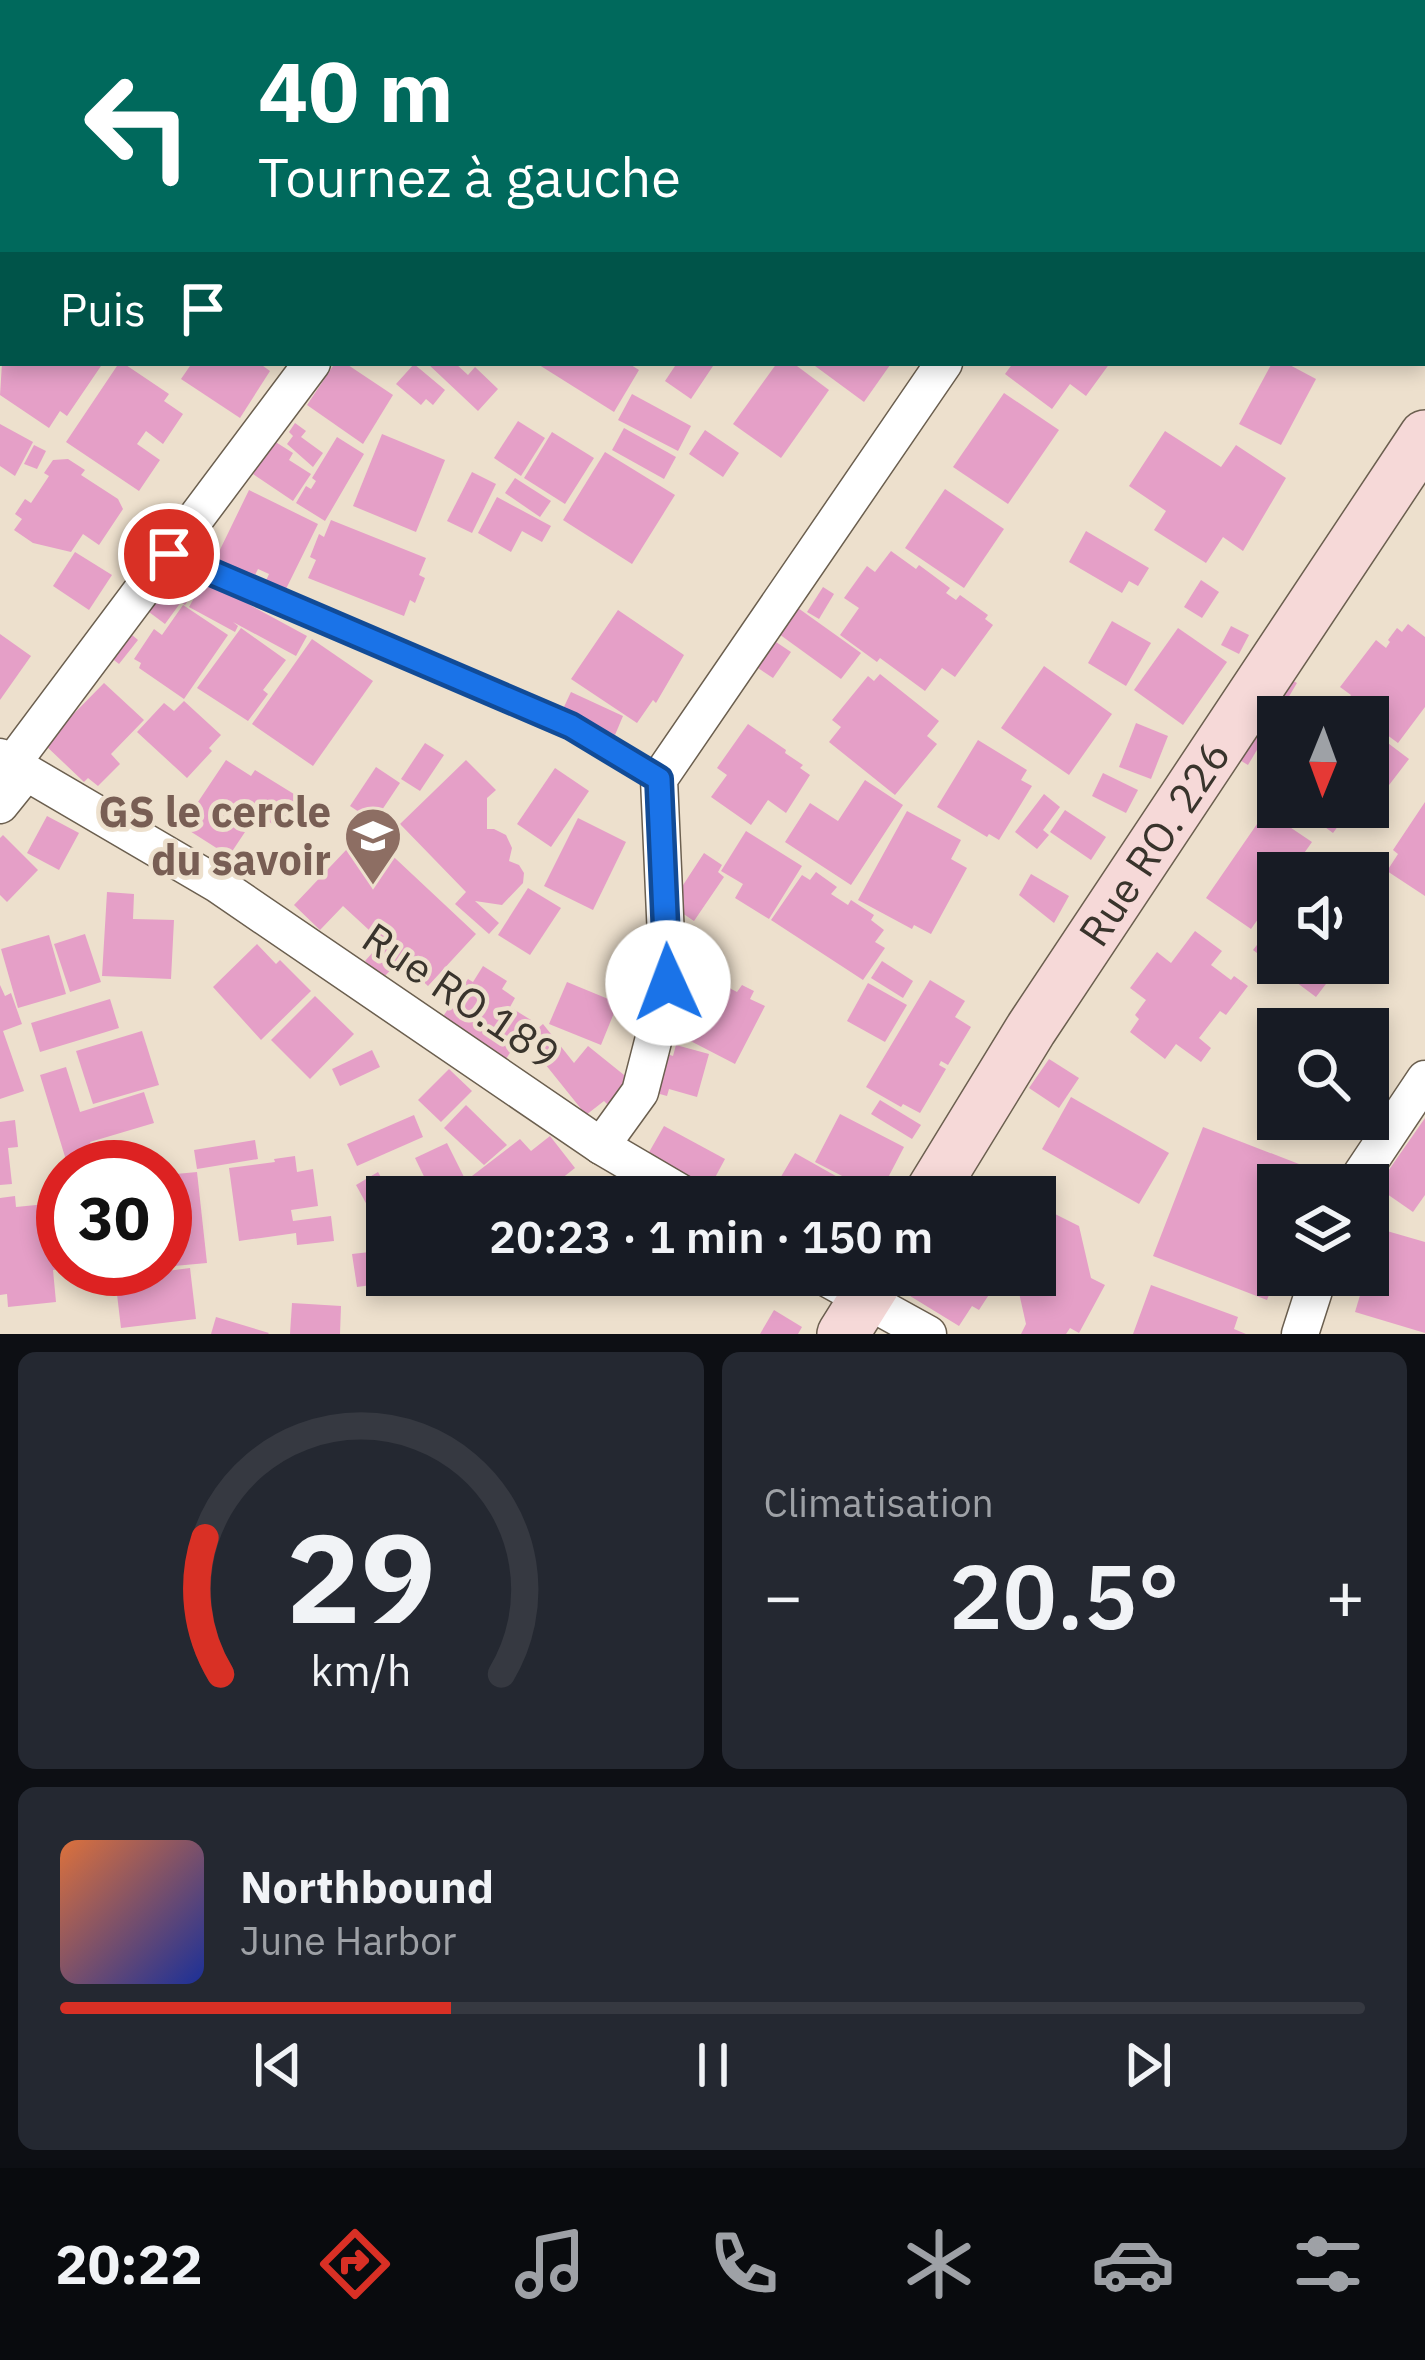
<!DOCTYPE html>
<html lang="fr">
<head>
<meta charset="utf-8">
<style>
  :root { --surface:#171b24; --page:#242831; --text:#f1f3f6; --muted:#9ea1a6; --line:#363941; --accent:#d93025 }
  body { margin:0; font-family:"IBM Plex Sans",sans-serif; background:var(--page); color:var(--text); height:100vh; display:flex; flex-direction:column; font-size:45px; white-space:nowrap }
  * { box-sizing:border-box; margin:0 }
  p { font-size:39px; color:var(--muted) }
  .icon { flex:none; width:66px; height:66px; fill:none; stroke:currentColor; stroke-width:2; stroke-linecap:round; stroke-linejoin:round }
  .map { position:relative; height:1334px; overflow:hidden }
  .sheet { display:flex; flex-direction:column; gap:18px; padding:18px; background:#0d0f14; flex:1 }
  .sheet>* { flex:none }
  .hud { position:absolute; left:0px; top:0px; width:1425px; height:366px; box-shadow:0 6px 18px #0003; background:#00695c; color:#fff; overflow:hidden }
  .needle { width:78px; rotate:181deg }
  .controls { position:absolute; left:1257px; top:696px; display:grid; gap:24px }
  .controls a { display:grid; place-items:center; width:132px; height:132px; border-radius:0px; background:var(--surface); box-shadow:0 6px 18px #0003; font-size:60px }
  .speed { position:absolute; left:36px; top:1140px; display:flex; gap:24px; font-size:60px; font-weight:700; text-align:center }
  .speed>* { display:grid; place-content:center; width:156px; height:156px; border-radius:50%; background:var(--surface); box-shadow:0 6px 18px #0003; line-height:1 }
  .speed .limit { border:18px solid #d22; background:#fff; color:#111 }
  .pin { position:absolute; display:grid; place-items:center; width:102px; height:102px; color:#fff; margin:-51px; border:6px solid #fff; border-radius:50%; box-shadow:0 3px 12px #0007 }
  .me { position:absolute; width:132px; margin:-66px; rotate:358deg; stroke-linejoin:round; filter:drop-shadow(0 0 9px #0008) }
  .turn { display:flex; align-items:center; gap:42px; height:252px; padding:0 60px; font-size:54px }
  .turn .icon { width:156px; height:156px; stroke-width:2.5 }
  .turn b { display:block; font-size:84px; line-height:102px }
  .then { display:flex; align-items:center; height:114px; padding:0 60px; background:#0003; gap:24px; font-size:45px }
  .big { font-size:90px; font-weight:600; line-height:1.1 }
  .sheet .card { flex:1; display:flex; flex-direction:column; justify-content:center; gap:18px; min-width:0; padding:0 42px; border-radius:18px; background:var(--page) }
  .sheet .dial { align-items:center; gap:0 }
  .dial svg { height:312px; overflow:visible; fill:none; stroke:var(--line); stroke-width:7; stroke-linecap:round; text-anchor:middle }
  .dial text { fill:var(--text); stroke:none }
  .song { display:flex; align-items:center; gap:36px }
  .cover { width:144px; height:144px; border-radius:18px; background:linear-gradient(135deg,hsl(20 70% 55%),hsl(230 70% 35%)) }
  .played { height:12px; border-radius:6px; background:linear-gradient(90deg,var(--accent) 30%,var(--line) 30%) }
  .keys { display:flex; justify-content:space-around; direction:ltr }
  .heat { display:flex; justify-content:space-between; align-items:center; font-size:66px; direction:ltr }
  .sheet .tiles { flex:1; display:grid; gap:18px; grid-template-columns:1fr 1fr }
  .card:last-child { grid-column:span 2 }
  .trip { position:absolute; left:366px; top:1176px; width:690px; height:120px; border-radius:0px; background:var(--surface); box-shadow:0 6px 18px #0003; font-weight:600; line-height:120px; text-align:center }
  .tabs { display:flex; height:192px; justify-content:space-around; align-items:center; background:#090b0e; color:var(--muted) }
  .tabs .icon { width:84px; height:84px }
  .tabs .active { color:var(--accent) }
  .tabs b { font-size:54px; color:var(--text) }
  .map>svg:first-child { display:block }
  .building { fill:#e59fc7 }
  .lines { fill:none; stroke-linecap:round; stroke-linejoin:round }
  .lane-casing { stroke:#6b5f4f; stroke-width:21 }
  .street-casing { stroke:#6b5f4f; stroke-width:39 }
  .secondary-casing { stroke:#6b5f4f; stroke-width:54 }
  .lane { stroke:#fff; stroke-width:18 }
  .street { stroke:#fff; stroke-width:36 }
  .secondary { stroke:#f6d9d8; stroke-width:51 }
  .route-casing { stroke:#114b97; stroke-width:30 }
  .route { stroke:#1a73e8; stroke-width:21 }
  .labels { text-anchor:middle; stroke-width:9; stroke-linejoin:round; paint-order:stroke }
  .education-label { font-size:42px; font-weight:bold; fill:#785e54; stroke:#ede0cd; text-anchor:end }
  .street-label { font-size:42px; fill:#39342c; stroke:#ede0cd }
</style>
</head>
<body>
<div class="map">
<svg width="1425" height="1334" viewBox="0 0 1425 1334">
  <rect width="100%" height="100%" fill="#ede0cd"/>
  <g class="building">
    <path d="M2,363h101l-36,53 -7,-5 -11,17 -49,-33z"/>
    <path d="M119,363h4l46,31 -5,7 19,13 -20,30 -17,-13 -9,13 23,16 -21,31 -73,-49z"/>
    <path d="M192,363h67l11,8 -30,47 -59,-39z"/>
    <path d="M335,363h10l48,32 -30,49 -56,-39z"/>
    <path d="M427,363h28l13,12 7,-8 23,22 -20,22z"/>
    <path d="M536,363h92l11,7 -25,42z"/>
    <path d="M677,363h38l-24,36 -26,-18z"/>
    <path d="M777,363h16l36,27 -48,68 -48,-34z"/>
    <path d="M811,363h77l2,2 -26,37z"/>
    <path d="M1013,363h97l-24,33 -16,-12 -18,25 -47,-35z"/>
    <path d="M1272,363h14l30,16 -35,66 -42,-21z"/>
    <path d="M414,364l31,26 -12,15 -7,-6 -5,6 -25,-21z"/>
    <path d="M1004,393l55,37 -51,74 -55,-37z"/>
    <path d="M632,394l59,32 -13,25 -60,-31z"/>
    <path d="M518,421l27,17 -24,38 -27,-18z"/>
    <path d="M295,423l11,8 -5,6 22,16 -10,14 -26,-23 6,-8 -4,-4z"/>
    <path d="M0,424l33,18 -18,34 -15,-10z"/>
    <path d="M624,428l52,29 -12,22 -52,-29z"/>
    <path d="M705,430l34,23 -16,24 -34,-23z"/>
    <path d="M1165,431l56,36 15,-22 50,33 -43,73 -20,-14 -17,26 -52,-33 12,-19 -37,-25z"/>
    <path d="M552,432l42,26 -29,46 -41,-26z"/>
    <path d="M382,434l63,26 -29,72 -63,-26z"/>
    <path d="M337,437l27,17 -39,67 -29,-18 10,-17 5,3 5,-8 -4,-3z"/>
    <path d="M274,441l19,12 -4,7 22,14 -18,27 -40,-27z"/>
    <path d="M34,445l12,6 -9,18 -13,-5z"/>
    <path d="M605,452l70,43 -43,69 -69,-44z"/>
    <path d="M68,459l17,11 -4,5 37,24 5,10 -24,36 -16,-11 -12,18 -38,-9 -19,-13 8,-11 -7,-5 10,-15 6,4 18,-27 -5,-3 9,-13z"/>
    <path d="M472,472l24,12 -24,49 -25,-12z"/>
    <path d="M515,478l36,23 -11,16 -35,-24z"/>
    <path d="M945,489l59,40 -40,59 -59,-40z"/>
    <path d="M249,490l69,34 -34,69 -19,-10 4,-9 -11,-5 -6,12 -38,-19z"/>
    <path d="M497,497l54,29 -9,16 -20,-11 -11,21 -33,-19z"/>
    <path d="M331,520l95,38 -7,17 6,3 -10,25 -5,-3 -6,16 -96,-38 8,-18 -6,-3 9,-23 5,3z"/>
    <path d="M1086,531l63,37 -11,18 -9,-5 -7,12 -53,-31z"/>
    <path d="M891,551l25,18 3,-4 31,23 -4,5 10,7 4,-5 28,20 -3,4 8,6 -38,52 -13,-9 -17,23 -45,-33 -3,4 -37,-27 19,-27 -15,-10 23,-32 8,6z"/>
    <path d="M75,552l37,23 -23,35 -36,-24z"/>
    <path d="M177,574l19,15 -11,16 -4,-3 -16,22 -16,-12z"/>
    <path d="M204,580l103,56 -11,20 -63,-34 5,4 -3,6 -46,-25z"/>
    <path d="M1201,580l18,12 -17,26 -18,-11z"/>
    <path d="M823,587l11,7 -15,25 -12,-7z"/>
    <path d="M183,605l45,30 -44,64 -45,-31 2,-5 -7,-4 20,-30 8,6z"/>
    <path d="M798,608l63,45 -20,26 -62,-45z"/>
    <path d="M618,610l66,45 -28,48 -3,-3 -16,23 -66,-44z"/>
    <path d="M1112,621l39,22 -25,43 -38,-23z"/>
    <path d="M1408,624l17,13v70l-27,36 -30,-22v-4h-5l-18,-13 6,-9 -11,-8 36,-47 10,8 4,-6 -2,-2 9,-12 5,4z"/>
    <path d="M1231,626l18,9 -10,19 -18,-9z"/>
    <path d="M241,628l45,32 -23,30 5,4 -20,27 -51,-33z"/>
    <path d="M1178,628l49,34 -44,63 -49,-35z"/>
    <path d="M125,629l13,11 -19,24 -14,-11z"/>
    <path d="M0,634l31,22 -31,44z"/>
    <path d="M312,639l61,42 -60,85 -61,-42z"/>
    <path d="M776,642l15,10 -18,26 -15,-10z"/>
    <path d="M1044,666l68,48 -43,61 -68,-47z"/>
    <path d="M880,674l59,47 -12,15 10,8 -42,51 -66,-53 12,-15 -9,-7 36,-44 6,5z"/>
    <path d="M1281,674l16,9 -49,82 -15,-9z"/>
    <path d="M104,683l40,37 -33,34 9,10 -22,22 -10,-8 -4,4 -40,-38z"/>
    <path d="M571,692l52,24 -8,19 -53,-24z"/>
    <path d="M184,701l37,34 -12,13 3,3 -25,27 -50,-46 27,-29 10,8z"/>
    <path d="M1136,723l32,13 -17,43 -32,-12z"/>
    <path d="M748,724l38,26 -1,3 18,12 -3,3 10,7 -24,38 -18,-13 -17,25 -40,-28 16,-22 -10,-7z"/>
    <path d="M1368,728l41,31 -23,30 -18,-12z"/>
    <path d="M978,740l49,30 -6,10 11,6 -33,54 -10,-6 -2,3 -50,-30z"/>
    <path d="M425,743l19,12 -24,36 -19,-12z"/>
    <path d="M226,760l25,16 4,-6 47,29 -20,31 -25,-16 -28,42 -47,-30z"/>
    <path d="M466,760l30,30 -9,8v31h7l12,6 6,13 -3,13 10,4 5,8 -1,10 -21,22 -27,-4 24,22 -10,11 -34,-30 11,-12 -66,-68z"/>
    <path d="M376,767l24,16 -26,39 -24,-16z"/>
    <path d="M555,768l34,23 -38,56 -34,-23z"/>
    <path d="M1103,773l35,17 -12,23 -34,-17z"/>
    <path d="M865,780l38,25 -52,80 -66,-43 25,-39 28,18z"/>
    <path d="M1044,794l16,13 -17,23 6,5 -12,14 -22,-17z"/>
    <path d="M1425,802v94l-38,-25 11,-17 -5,-4z"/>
    <path d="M1298,807h54l-19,26z"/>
    <path d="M1065,810l41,27 -15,23 -41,-28z"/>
    <path d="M907,811l54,29 -10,19 16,9 -36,66 -17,-9 -2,4 -54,-29z"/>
    <path d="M1266,811l46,31 -22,31h-12v18l-27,38 -45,-31z"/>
    <path d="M47,816l32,17 -20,37 -32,-17z"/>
    <path d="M578,818l48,24 -33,68 -49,-24z"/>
    <path d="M365,830l111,104 -48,52 -28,-26 -17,18 -18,-17 17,-19 -39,-36 -23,24 -26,-25z"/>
    <path d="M746,831l56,35 -33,53 -34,-21 8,-14 -22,-13z"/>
    <path d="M3,835l35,35 -31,32 -7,-7v-57z"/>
    <path d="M704,853l18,12 -4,7 6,5 -30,44 -24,-16z"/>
    <path d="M816,872l21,15 -6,7 17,11 3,-5 23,15 -3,5 13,10 -9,12 10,6 -22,32 -92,-60 31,-45 8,5z"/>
    <path d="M1031,874l38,22 -15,27 -35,-28z"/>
    <path d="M528,888l33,20 -31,47 -32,-20z"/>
    <path d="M107,892l27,2 -1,25 41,1 -3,59 -69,-3z"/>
    <path d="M1278,918v45h64l-26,34 -63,-47z"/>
    <path d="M1195,931l27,20 -11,14 20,15 3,-4 14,10 -22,29 -6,-4 -21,27 12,10 -10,14 -25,-18 -11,15 -35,-27 9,-13 -4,-4 11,-15 -16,-12 27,-36 14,11z"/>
    <path d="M85,934l16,48 -31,10 -16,-48z"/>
    <path d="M49,935l17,59 -48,14 -17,-59z"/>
    <path d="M257,944l19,20 4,-4 31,31 -50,49 -48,-53z"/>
    <path d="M882,961l31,20 -10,17 -32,-20z"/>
    <path d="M483,966l24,15 -5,8 13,9 -5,9 21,13 -27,42 -64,-41 28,-42 5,3z"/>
    <path d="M708,977l29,15 5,-7 12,6 -4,8 15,7 -30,58 -58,-30 3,-5 -10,-6 12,-26 12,7z"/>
    <path d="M930,980l35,21 -10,16 16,10 -23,38 -7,-4 -2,4 7,4 -26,44 -17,-9 -2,3 -35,-20z"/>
    <path d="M567,982l51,21 -17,42 -52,-21z"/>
    <path d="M868,983l39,22 -22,37 -38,-21z"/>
    <path d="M0,985l5,11 6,-3 11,31 -19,7 21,60 -24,8z"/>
    <path d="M315,996l39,38 -44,45 -39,-39z"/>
    <path d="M110,999l9,29 -79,24 -9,-29z"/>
    <path d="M543,1024l31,39 14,-17 41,33 -21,26 -4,-4 -18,14 -61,-76z"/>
    <path d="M142,1031l17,54 -66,19 -17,-53z"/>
    <path d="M676,1045l33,9 -12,43 -28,-8 -2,7 -18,-5 12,-39 12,4z"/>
    <path d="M372,1050l8,17 -40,19 -8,-17z"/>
    <path d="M1049,1059l30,19 -20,30 -30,-20z"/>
    <path d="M66,1067l14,45 64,-20 10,31 -64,19 4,10 -28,8 -26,-85z"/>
    <path d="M449,1069l23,22 -31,31 -23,-22z"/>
    <path d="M1071,1097l98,56 -30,51 -97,-55z"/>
    <path d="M880,1100l41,25 -9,14 -41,-25z"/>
    <path d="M466,1105l41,40 -23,20 -40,-37z"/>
    <path d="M840,1114l64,33 -25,48 -64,-33z"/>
    <path d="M414,1115l9,22 -66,29 -10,-22z"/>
    <path d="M1425,1118v77l-12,17 -36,-25z"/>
    <path d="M15,1120l3,27 -10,1 4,36 -12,1v-63z"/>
    <path d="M664,1126l61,33 -15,28 -62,-33z"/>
    <path d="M1203,1127l114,44 -5,14h-34v87l-11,28 -114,-44z"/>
    <path d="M550,1136l25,32 -37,29h-70l-9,-11 61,-47 11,12z"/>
    <path d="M255,1140l3,19 -61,10 -3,-19z"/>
    <path d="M447,1143l18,36 -32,16 -18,-37z"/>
    <path d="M795,1153l78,44h-104z"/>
    <path d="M295,1156l2,16 16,-3 5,37 -27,4 2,11 38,-5 3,25 -37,4 -1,-12 -57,8 -10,-73 46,-6 -1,-3z"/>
    <path d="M197,1172l10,91 -33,3 -9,-91z"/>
    <path d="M378,1172l14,25h-5v11l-14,8 -17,-31z"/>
    <path d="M15,1196l1,11 30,-3 4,39 13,-2v28l-10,1 3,32 -48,5 -1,-13 -7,1v-97z"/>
    <path d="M1039,1206l40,20 12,52 14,7 -26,48 -9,-5 -4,6h-45l5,-10 -11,-49h20v-62z"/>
    <path d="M1380,1229l45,13v91l-70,-21z"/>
    <path d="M387,1250v25h5l1,7 -36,5 -5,-33z"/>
    <path d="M190,1268l6,51 -75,9 -7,-59 53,2z"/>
    <path d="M906,1275h87l-9,14 6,4 -11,17 -7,-4 -13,20 -62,-38z"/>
    <path d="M1333,1275h22l-7,20 -19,-6z"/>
    <path d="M1151,1285l87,32 -4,12 12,5h-113z"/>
    <path d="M292,1303l49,3 -1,28h-50z"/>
    <path d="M774,1310l28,17 -4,7h-38z"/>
    <path d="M216,1317l53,16 -1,1h-57z"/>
  </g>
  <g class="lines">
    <defs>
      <path id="lane" d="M169,554l402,172 88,53"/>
      <g id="street">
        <path d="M1346,0l6,3"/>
        <path d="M136,3l1,-3"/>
        <path d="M565,3l2,-3"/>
        <path d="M1190,3l2,-3"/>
        <path d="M1422,38l3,2"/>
        <path d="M0,203l3,-4"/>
        <path d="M0,757l217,127 384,262 87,51"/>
        <path d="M11,765l301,-402"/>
        <path d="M0,805l25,-31"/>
        <path d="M601,1146l39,-54 28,-109 -9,-204 285,-416"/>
        <path d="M1354,1185l71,-106"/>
        <path d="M821,1275l107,59"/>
        <path d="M1300,1334l19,-59"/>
      </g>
      <g id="secondary">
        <path id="s1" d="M928,1197l103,-168 394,-593"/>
        <path d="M843,1334l37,-59"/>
      </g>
    </defs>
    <use href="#lane" class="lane-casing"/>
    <use href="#street" class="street-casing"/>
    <use href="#secondary" class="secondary-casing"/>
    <use href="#lane" class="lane"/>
    <use href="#street" class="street"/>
    <use href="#secondary" class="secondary"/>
  </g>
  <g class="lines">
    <defs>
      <path id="route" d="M169,554l402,172 88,53 9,204"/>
    </defs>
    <use href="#route" class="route-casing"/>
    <use href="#route" class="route"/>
  </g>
  <defs>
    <symbol id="school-pin" viewBox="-11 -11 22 30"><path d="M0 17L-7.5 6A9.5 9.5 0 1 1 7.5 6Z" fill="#8d6e63" stroke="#ede0cd"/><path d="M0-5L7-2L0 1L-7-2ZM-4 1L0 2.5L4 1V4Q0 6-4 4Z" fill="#fff"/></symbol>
  </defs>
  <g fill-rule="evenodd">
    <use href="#school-pin" x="340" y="803" width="66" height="90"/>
  </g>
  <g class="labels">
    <g class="education-label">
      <text x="331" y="827">GS le cercle<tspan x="331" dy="48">du savoir</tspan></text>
    </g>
    <g class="street-label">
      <text dy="15" stroke="none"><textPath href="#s1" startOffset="420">Rue RO. 226</textPath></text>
      <text transform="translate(461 996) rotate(34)" y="15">Rue RO.189</text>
    </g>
  </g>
</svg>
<div class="controls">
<a><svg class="needle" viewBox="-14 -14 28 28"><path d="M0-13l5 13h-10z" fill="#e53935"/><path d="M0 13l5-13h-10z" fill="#9ea1a6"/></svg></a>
<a><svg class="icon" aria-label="sound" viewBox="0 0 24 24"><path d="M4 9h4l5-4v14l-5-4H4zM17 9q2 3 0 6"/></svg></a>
<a><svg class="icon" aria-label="search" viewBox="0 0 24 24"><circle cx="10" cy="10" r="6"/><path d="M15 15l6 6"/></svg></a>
<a><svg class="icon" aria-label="layers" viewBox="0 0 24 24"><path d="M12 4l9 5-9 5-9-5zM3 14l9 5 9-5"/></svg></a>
</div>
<div class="speed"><div class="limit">30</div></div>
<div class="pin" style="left:169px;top:554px;background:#d93025"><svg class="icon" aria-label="arrive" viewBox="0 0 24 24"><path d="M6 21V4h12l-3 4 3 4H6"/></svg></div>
<svg class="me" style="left:668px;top:983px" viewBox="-20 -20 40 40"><circle r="19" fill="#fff"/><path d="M0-13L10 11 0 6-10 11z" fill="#1a73e8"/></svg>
<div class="trip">20:23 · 1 min · 150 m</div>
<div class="hud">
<div class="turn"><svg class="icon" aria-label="left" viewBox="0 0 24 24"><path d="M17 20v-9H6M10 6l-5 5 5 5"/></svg><div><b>40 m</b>Tournez à gauche</div></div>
<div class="then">Puis<svg class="icon" aria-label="arrive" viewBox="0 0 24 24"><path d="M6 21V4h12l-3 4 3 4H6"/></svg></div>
</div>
</div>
<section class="sheet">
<div class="tiles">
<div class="card dial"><svg viewBox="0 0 100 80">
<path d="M14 69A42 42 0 1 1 86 69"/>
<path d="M14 69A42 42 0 0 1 10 34" stroke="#d93025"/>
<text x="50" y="56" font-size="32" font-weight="700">29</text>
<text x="50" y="72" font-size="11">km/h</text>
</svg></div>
<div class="card"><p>Climatisation</p>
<div class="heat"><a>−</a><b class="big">20.5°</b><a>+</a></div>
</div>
<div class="card">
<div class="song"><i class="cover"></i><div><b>Northbound</b><p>June Harbor</p></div></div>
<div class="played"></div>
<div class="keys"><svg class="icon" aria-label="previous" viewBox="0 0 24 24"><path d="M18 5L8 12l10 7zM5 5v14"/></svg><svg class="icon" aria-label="pause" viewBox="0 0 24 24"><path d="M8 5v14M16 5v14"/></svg><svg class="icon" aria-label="next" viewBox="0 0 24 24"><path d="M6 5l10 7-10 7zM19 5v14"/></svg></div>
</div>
</div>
</section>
<nav class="tabs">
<b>20:22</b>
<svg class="icon active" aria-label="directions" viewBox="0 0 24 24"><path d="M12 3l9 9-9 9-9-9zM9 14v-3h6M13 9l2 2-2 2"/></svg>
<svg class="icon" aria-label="music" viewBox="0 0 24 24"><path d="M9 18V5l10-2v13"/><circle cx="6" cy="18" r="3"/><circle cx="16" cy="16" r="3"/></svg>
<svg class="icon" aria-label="phone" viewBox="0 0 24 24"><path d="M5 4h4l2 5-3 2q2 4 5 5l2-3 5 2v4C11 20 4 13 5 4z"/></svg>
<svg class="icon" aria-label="climate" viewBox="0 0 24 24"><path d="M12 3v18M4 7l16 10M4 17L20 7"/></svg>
<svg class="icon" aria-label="car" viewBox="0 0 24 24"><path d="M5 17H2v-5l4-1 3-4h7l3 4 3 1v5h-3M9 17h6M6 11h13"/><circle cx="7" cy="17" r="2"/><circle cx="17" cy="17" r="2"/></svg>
<svg class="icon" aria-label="filters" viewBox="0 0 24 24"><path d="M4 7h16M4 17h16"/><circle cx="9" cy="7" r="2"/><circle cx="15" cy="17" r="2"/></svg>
</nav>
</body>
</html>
